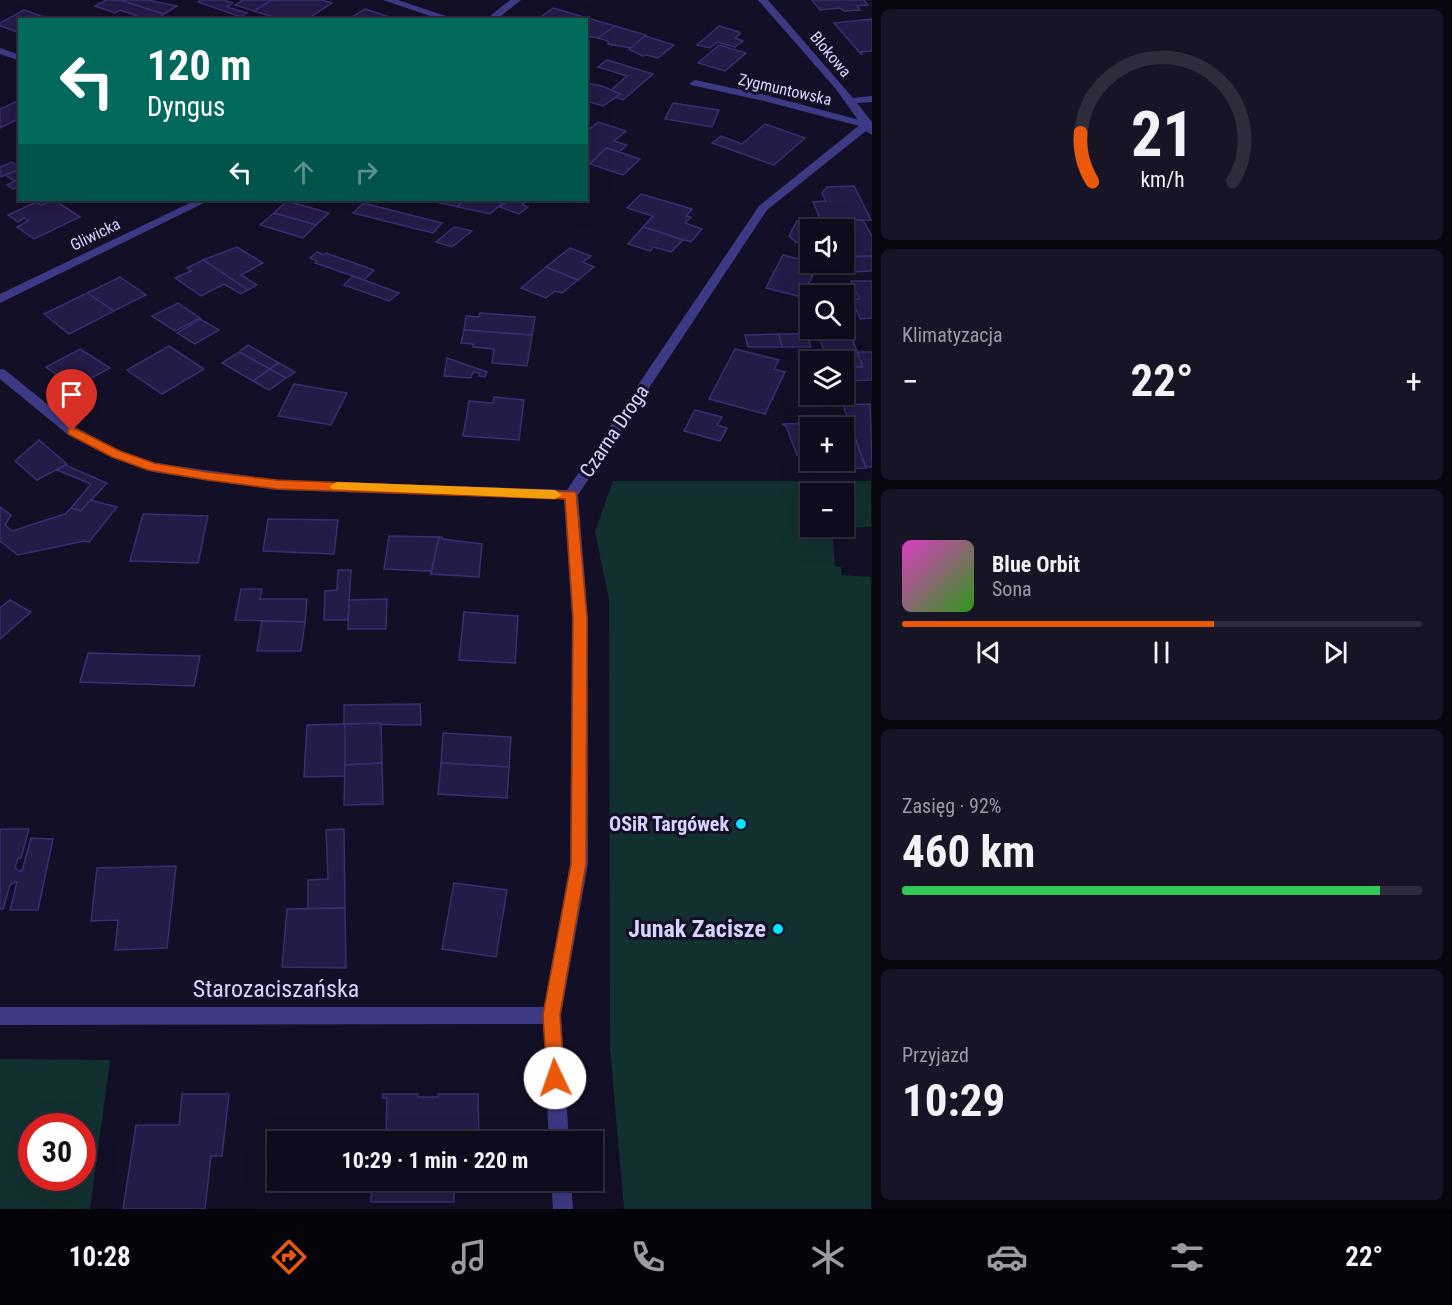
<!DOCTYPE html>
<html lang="pl">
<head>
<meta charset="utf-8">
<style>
  :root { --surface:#0e0b1c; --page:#171425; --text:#f1f3f6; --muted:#9b9ba3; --line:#2e2b3b; --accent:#ea580c }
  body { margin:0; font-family:"Roboto Condensed",sans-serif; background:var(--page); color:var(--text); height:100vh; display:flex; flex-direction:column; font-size:22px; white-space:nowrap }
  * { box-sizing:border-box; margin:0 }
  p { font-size:20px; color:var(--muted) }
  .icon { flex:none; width:33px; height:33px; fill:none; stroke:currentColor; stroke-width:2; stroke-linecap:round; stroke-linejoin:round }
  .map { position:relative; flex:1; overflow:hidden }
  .side { display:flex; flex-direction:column; gap:9px; padding:9px; background:#08060f; width:580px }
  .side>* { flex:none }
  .top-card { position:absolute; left:18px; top:18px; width:570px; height:183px; border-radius:0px; box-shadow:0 6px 24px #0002,0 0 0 2px var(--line); background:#00695c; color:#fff; overflow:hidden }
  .fabs { position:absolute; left:800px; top:219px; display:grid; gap:12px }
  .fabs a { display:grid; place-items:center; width:54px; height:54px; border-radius:0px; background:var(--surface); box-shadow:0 6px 24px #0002,0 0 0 2px var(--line); font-size:30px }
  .speed { position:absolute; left:18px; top:1113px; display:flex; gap:12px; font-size:30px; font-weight:700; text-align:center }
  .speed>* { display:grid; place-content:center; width:78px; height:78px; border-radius:50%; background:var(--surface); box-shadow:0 6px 24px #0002,0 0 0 2px var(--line); line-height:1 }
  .speed .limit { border:9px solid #d22; background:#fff; color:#111 }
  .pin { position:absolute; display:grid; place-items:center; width:51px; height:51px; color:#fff; margin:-62px -26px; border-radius:50% 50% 50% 0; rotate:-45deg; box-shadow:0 0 6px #0007 }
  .pin .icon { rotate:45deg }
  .me { position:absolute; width:66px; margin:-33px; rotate:357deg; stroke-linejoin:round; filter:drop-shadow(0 0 4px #0008) }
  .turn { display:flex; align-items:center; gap:21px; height:126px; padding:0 30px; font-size:27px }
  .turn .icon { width:78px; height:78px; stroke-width:2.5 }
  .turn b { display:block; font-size:42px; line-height:51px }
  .lanes { display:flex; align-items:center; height:57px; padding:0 30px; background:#0003; justify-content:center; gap:30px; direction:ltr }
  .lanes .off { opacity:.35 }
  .big { font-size:45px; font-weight:700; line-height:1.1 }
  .side .card { flex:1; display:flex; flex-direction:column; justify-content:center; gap:9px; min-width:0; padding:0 21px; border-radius:9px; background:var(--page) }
  .side .dial { align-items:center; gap:0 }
  .dial svg { height:156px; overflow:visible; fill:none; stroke:var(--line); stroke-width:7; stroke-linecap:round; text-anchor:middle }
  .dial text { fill:var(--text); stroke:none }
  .song { display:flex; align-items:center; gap:18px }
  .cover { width:72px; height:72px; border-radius:9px; background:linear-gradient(135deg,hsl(310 70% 55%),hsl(110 70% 35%)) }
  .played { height:6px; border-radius:3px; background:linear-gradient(90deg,var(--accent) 60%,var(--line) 60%) }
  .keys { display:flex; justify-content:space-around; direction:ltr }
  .heat { display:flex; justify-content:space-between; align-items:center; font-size:33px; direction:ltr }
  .charge { height:9px; border-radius:4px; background:linear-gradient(90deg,#34c759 92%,var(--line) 0) }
  .trip { position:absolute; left:267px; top:1131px; width:336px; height:60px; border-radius:0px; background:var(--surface); box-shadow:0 6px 24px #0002,0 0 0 2px var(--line); font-weight:700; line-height:60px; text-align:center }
  .tab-bar { display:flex; height:96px; justify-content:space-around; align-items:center; background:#06040b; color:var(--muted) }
  .tab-bar .icon { width:42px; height:42px }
  .tab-bar .active { color:var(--accent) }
  .tab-bar b { font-size:27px; color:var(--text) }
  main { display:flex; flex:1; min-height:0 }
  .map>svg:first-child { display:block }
  .green { fill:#12302f; fill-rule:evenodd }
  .building { fill:#241b47; stroke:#3b2d73; stroke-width:1.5 }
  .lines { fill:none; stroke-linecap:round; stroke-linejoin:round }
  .lane { fill:#3d3a85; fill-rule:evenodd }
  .street { fill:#3d3a85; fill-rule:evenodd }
  .route { fill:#ea580c; stroke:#983908; stroke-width:1.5 }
  .slow { fill:#f59e0b }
  .poi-dot { fill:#00e5ff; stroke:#130f26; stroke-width:2 }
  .labels { text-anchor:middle; stroke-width:6; stroke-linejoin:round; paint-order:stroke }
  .far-street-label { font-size:16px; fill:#d9d4ff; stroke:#130f26 }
  .street-label { font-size:20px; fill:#d9d4ff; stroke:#130f26 }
  .poi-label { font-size:20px; font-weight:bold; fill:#d9d4ff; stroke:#130f26; text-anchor:end }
  .near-poi-label { font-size:24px; font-weight:bold; fill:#d9d4ff; stroke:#130f26; text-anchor:end }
  .near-street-label { font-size:24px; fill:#d9d4ff; stroke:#130f26 }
</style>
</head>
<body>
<main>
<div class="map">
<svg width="872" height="1209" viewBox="0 0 872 1209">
  <rect width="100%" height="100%" fill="#130f26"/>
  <g class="green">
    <path d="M613,481h258v46l-39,1 3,38 6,1v8l30,2v632h-247l-14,-160 -1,-450 -14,-67zM810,494h33v32h-33z"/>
    <path d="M0,1059l110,1 -20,149h-90zM32,1126h50v52h-50z"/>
  </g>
  <g class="building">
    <path d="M106,0h14l44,14 -9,6h-6l-29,-10 -5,3 -20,-7z"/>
    <path d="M120,0h28l29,6 -13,8z"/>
    <path d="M201,0h22l10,3 -6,4 20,6 -6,4 -43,-15z"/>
    <path d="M243,0h29l-18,11 -19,-6z"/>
    <path d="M272,0h50l10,3 -26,17h-23l-29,-9z"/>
    <path d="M812,0h52l4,5 -11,1 3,4 -16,1 -4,-3 -20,2z"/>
    <path d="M553,8l31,9 -4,3h-43z"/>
    <path d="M365,9l31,10 -49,1z"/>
    <path d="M24,10l29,10h-33v13l-20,-7v-3z"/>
    <path d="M584,17l31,9 -17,12 -12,-2v-16h-6z"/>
    <path d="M872,19v32l-11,1 1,3 -28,-32z"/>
    <path d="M615,26l31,9 -15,13 -23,-4v-3l-10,-3z"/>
    <path d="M719,26l20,6 1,2 -5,4 8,3 -8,6 -18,-5 -7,6 -13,-3z"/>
    <path d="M645,36l29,9 -16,13 -11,-3 -5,1 -13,-7z"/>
    <path d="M719,45l27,8 -21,18 -27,-8z"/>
    <path d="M607,60l7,2 39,12 -30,26 -8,-3 5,-3 -10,-3 17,-15 -29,-9z"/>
    <path d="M586,83l16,3 18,8 -17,12 -17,-5z"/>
    <path d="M20,100v18l-20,10v-19z"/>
    <path d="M673,103l13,2 33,5 -7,17 -47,-8z"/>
    <path d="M598,122l28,9 -12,10 13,4 -8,7 -13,-4 -16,16 -4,-1v-31z"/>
    <path d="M765,124l40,14 -31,27 -62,-22 9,-7 21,8z"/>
    <path d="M606,148l13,4 21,7 -17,16 -33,-11z"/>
    <path d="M12,162l8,7 -20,8v-10z"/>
    <path d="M20,169v17l-7,3 -6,-4 8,-4 -10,-6z"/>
    <path d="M854,186l17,34 -50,1 -8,-19 13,-1 -4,-8 5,-6z"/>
    <path d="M641,194l51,15 -6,7 5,1 -6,6 17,6 -11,13 -48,-15 10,-11 -26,-8z"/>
    <path d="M54,200l26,17 -46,22 -17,-12 11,-6 -4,-3 -6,4 -10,-7 28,-13 5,3z"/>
    <path d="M427,200h36l-5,7z"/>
    <path d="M463,200h29l12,2 -14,12 -32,-7z"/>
    <path d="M510,200h18l-6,5 6,2 -9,7 -19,-7z"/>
    <path d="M287,201l42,12 -13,12 -42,-12z"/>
    <path d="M363,203l79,20 -9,10 -80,-20z"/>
    <path d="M274,213l42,12 -13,13 -43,-13z"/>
    <path d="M863,220l9,16v20l-29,1v-27h-25l-3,-9z"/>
    <path d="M797,221h18l3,9h-8v15l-14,-3 -7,-6z"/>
    <path d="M454,227l18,4 -20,16 -16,-5z"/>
    <path d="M643,227l25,8 15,5 -12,12 -17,-5 -4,4 -22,-7z"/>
    <path d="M237,247l26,16 -22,12 16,10 -9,5 -45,-30z"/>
    <path d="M570,248l21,8 -8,6 11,5 -16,13 -32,-13z"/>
    <path d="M317,252l7,3 2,-2 48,17 -10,10 -49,-17 2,-2 -7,-3z"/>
    <path d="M783,255l35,9 -16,33 -36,-9z"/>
    <path d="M872,256v15l-41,2 3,-11h9v-5z"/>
    <path d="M203,260l45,30 -7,4 -17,-10 -23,12 -26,-18 16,-7 -4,-3z"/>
    <path d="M546,267l32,13 -16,13 -7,-2 -9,7 -25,-10z"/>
    <path d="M353,276l11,4 35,13 -10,8 -45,-16z"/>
    <path d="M120,277l26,18 -32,16 -27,-18z"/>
    <path d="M851,281h21v37l-12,1 -8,-20h7z"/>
    <path d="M87,293l27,18 -45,23 -25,-20z"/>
    <path d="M178,303l22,15 -25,13 -23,-15z"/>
    <path d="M480,313l55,4 -3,18 -68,-5 2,-14 13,1z"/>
    <path d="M200,319l19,11 -24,14 -18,-11z"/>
    <path d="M464,330l68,5 -5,31 -35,-3 2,-14 -21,-2v-3l-12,-1z"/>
    <path d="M849,333l3,5 11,29h-20v-5h-15l-10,-28z"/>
    <path d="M779,334l3,13h-34l-3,-12z"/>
    <path d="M779,334h28l4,13h-29z"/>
    <path d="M248,345l31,18 -9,6 -31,-17z"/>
    <path d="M169,346l35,23 -42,25 -35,-24z"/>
    <path d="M80,349l30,19 -36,19 -28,-20z"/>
    <path d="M735,349l44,11 -5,9 11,3 -20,42 -56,-15z"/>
    <path d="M239,352l31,17 -17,12 -31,-18z"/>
    <path d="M857,352h15v28l-29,1v-14h20z"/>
    <path d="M447,358l40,14 -2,5 -6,-1 1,-3 -7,-1 -2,6 -27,-2z"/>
    <path d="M279,363l16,9 -9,6 -16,-9z"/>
    <path d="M270,369l16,9 -17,12 -16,-9z"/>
    <path d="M294,384l53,9 -16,32 -53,-9z"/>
    <path d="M494,397l30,3 -5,40 -56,-4 6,-35 24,2z"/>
    <path d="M870,404l2,63h-6l-23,-62z"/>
    <path d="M695,410l27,7 -5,8 10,3 -7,13 -36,-10z"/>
    <path d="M849,422l17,46 -52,1 -3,-9h32v-32h-33v30l-1,-4 -12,1 -11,-29 -4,-2z"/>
    <path d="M39,440l28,24 -30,16 -22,-19z"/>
    <path d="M65,465l42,18 -26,28 -10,-3 20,-24 -34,-14z"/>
    <path d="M90,500l27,7 -28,35 -5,-1 -66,14 -18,-14v-34l11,8 -6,10 7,6 53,-17 6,-6 10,3z"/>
    <path d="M143,514l65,2 -10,47 -68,-2z"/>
    <path d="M268,519l70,1 -4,34 -71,-3z"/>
    <path d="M389,536l50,1 -8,37 -1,-3 -46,-2z"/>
    <path d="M439,537h3v2l40,5 -3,33 -48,-3z"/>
    <path d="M338,570h13l-3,50h-24l1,-29 12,-1z"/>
    <path d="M241,589h21l-2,10h47l-2,23 -70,-2z"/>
    <path d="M387,599l-1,30h-38l1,-29z"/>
    <path d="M10,600l21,12 -31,27v-31z"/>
    <path d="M464,612l54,4 -3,47 -56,-3z"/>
    <path d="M262,621l43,1 -4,29h-44z"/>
    <path d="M88,653l112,3 -6,30 -114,-4z"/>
    <path d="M420,704l1,21 -77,-1v-19z"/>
    <path d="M381,723l1,40 -37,2 -1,-41z"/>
    <path d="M345,724v52l-41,1 3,-52z"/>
    <path d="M443,733l68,4 -2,30 -68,-4z"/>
    <path d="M382,763l1,41 -39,1 1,-40z"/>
    <path d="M441,763l68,4 -2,31 -69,-4z"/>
    <path d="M0,829h29l-8,29h-3l-3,10 4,3h3l9,-33 22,1 -15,71h-28l7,-28h-2l-5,3 -7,24h-3z"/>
    <path d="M344,829l1,79 -37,1v-29l20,-1 -2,-49z"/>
    <path d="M176,866l-9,82 -52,2 3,-30 -27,1 6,-53z"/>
    <path d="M454,883l53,7 -11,67 -54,-8z"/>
    <path d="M345,908l1,60 -64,-1 5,-58z"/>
    <path d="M182,1094h47l-7,62h-11l-6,53h-82l13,-84h43z"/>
    <path d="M383,1094h35v3h20v-3h40l1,48h-97v-8h4l1,-36h-4z"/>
    <path d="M372,1180h82v22h-83z"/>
  </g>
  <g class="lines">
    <path class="lane" d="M695,80l70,15 106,28 1,3 -5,2 -103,-27 -73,-16 -1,-2z"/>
    <g class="street">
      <path d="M383,0h15l60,20h-16z"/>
      <path d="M510,0h11l-25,20h-11z"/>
      <path d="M758,0h10l85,98 19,-2v6l-15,1 15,19v13l-6,-4 -99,79 -189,285 10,123v246l-27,151 8,127h-20l-6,-118 -543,1v-18h544l26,-143 2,-246 -8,-119 -287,-9 -124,-18 -42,-15 -44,-23 -67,-55v-10l5,1 72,58 44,23 34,12 122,17 290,10 192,-284 102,-82 -26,-36z"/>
      <path d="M0,48l20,7v6l-20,-7z"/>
      <path d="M196,200h14l-210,103v-9z"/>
      <path d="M551,1180h20l2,29h-20z"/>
    </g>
  </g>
  <path class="route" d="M72,427l48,24 34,12 53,9 70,8 299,12 11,126 -1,246 -26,151 4,63 -2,6 -7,2 -6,-2 -2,-6 -4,-63 28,-151 2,-246 -8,-119 -288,-10 -70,-9 -59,-10 -36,-13 -44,-23v-5z"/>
  <path class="slow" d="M337,482l218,8 7,5 -7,4 -223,-10 -2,-3z"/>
  <g class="poi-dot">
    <circle cx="741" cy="824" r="6"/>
    <circle cx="778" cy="929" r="6"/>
  </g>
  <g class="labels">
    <g class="far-street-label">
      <text transform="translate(831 54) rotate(50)" y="6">Blokowa</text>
      <text transform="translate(785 89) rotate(13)" y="6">Zygmuntowska</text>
      <text transform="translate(95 234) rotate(-26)" y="6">Gliwicka</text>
    </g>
    <g class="street-label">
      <text transform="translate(614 431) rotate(-56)" y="7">Czarna Droga</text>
    </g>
    <g class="poi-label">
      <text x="729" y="831">OSiR Targówek</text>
    </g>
    <g class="near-poi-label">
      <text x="766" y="937">Junak Zacisze</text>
    </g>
    <g class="near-street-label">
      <text x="276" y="997">Starozaciszańska</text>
    </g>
  </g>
</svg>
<div class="fabs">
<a><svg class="icon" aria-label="sound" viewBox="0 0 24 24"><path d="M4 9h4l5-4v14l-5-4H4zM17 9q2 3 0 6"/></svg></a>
<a><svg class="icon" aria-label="search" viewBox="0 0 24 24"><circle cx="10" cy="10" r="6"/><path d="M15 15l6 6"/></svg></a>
<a><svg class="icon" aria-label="layers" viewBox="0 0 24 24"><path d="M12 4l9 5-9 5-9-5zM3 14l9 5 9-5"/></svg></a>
<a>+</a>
<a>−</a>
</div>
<div class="speed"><div class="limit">30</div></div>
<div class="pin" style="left:72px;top:431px;background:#d93025"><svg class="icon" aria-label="arrive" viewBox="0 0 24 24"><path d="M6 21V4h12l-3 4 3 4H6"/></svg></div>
<svg class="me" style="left:555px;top:1078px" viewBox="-20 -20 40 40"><circle r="19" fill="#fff"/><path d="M0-13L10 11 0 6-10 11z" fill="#ea580c"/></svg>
<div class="trip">10:29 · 1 min · 220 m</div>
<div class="top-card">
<div class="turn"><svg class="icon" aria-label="left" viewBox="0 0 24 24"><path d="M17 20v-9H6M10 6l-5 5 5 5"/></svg><div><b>120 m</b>Dyngus</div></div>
<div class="lanes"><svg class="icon" aria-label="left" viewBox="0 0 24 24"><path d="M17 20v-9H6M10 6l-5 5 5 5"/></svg><svg class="icon off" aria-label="ahead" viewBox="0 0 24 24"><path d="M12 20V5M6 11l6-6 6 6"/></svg><svg class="icon off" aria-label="right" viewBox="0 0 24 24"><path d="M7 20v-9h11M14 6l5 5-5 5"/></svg></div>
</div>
</div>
<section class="side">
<div class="card dial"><svg viewBox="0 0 100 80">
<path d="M14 69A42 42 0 1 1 86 69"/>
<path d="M14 69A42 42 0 0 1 8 44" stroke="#ea580c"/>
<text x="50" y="56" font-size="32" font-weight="700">21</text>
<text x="50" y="72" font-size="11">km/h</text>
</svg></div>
<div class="card"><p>Klimatyzacja</p>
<div class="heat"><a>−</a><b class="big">22°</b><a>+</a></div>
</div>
<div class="card">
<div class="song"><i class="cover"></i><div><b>Blue Orbit</b><p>Sona</p></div></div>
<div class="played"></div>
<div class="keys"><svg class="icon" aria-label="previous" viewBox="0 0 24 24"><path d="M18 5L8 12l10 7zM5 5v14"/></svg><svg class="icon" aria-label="pause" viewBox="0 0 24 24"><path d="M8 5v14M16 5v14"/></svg><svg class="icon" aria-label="next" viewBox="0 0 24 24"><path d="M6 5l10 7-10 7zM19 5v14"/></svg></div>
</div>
<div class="card"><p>Zasięg · 92%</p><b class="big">460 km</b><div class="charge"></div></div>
<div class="card"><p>Przyjazd</p><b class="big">10:29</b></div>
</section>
</main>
<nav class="tab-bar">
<b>10:28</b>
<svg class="icon active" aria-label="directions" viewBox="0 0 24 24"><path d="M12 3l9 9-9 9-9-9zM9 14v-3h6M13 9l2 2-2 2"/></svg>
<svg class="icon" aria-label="music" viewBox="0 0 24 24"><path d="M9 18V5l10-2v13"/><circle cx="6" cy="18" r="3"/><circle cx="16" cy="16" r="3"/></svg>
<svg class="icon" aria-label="phone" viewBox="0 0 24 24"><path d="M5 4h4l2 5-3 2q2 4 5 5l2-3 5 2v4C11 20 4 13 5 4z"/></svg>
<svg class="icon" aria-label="climate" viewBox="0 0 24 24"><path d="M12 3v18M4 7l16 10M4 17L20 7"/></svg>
<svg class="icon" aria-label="car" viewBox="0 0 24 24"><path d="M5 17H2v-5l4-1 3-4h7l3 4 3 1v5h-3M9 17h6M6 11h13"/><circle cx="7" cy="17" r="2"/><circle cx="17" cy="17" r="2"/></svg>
<svg class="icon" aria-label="filters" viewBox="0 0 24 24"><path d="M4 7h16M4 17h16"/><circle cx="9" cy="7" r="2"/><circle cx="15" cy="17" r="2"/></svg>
<b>22°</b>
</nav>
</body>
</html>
